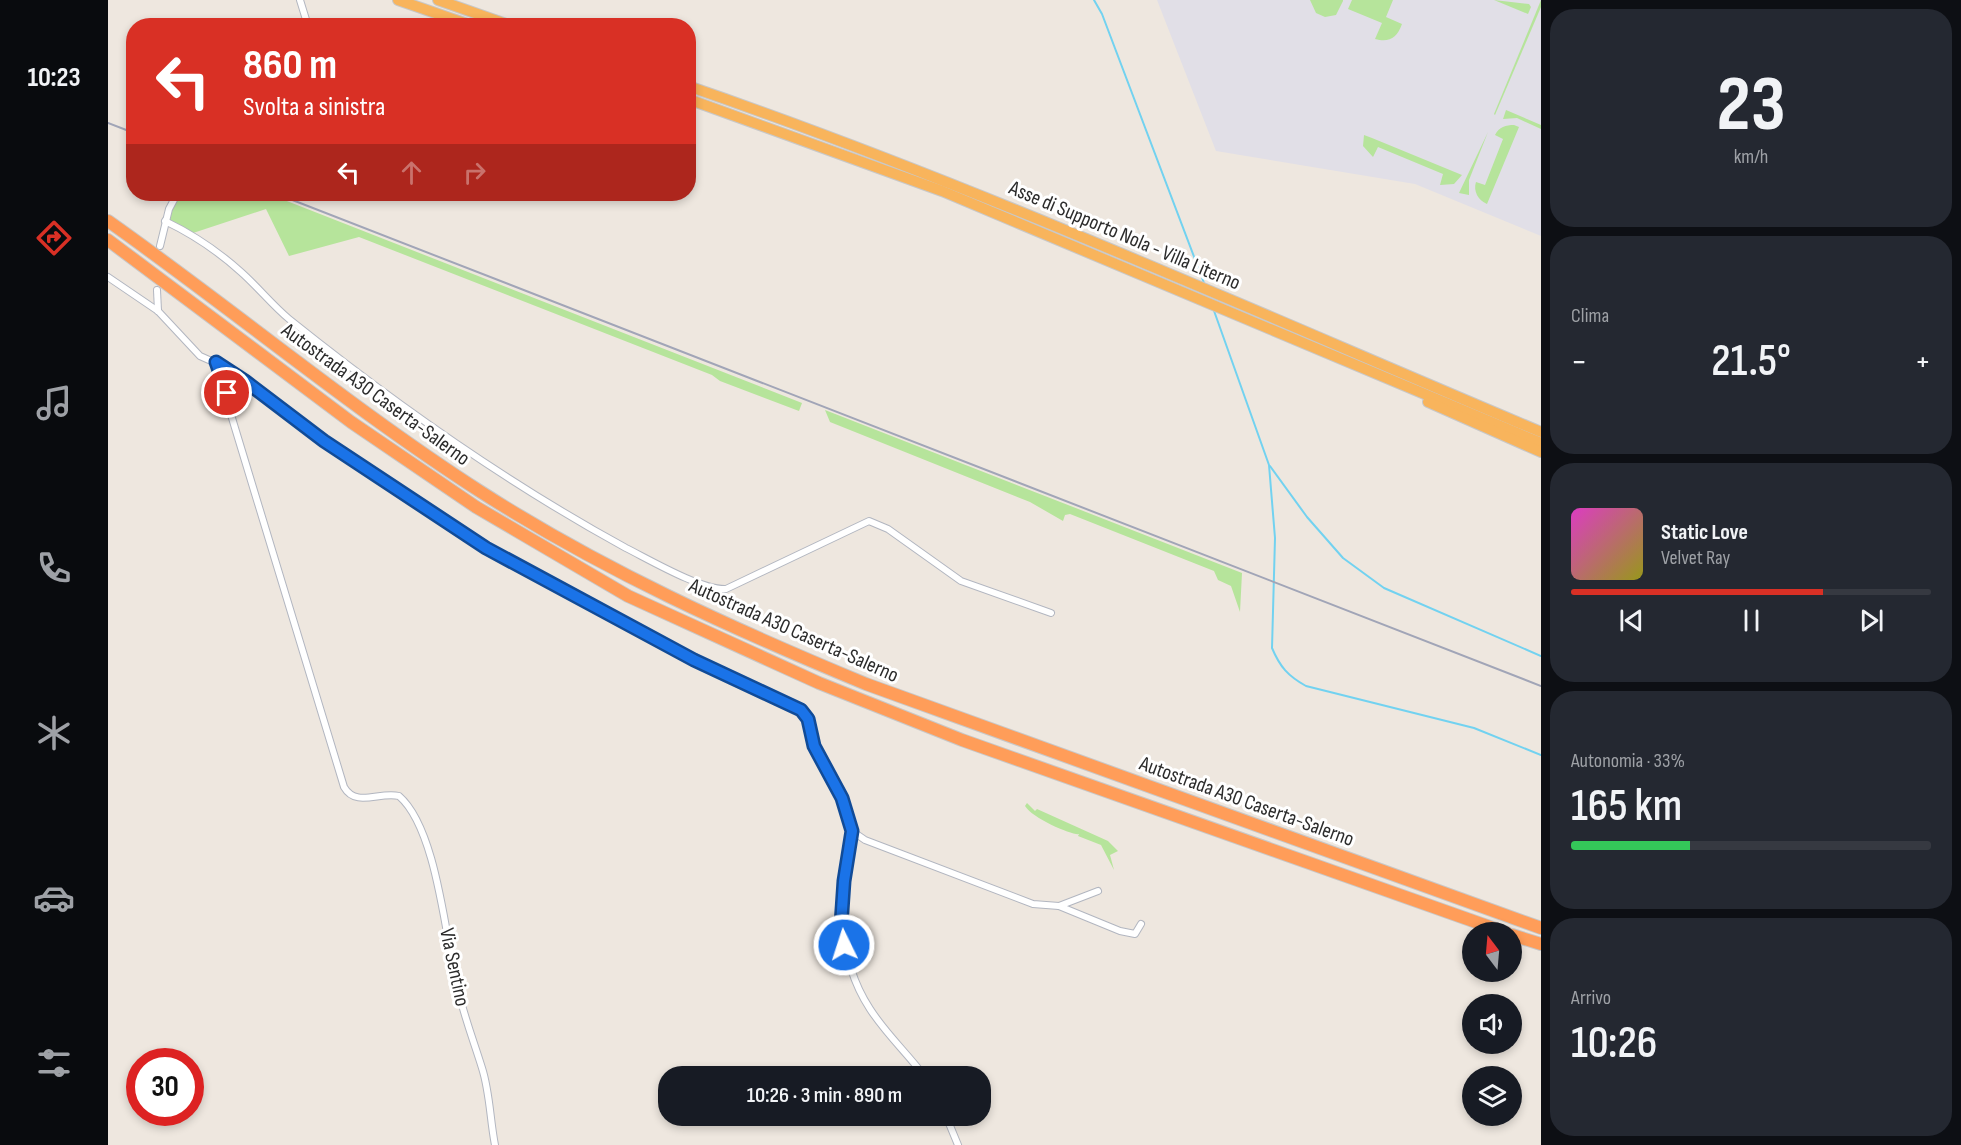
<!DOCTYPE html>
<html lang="it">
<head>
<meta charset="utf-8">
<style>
  :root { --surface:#171b24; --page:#242831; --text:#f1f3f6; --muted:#9ea1a6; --line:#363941; --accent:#d93025 }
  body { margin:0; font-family:"Sofia Sans Condensed",sans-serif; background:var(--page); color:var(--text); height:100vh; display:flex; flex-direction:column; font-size:22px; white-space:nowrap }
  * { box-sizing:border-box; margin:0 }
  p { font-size:20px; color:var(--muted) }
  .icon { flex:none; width:33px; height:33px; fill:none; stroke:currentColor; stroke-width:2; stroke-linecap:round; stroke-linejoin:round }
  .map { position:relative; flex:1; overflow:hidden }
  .details { display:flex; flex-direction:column; gap:9px; padding:9px; background:#0d0f14; width:420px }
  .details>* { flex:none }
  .banner { position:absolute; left:18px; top:18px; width:570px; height:183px; border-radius:24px; box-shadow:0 3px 9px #0003; background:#d93025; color:#fff; overflow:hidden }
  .needle { width:39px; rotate:344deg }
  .buttons { position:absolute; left:1354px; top:922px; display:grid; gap:12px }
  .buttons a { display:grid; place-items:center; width:60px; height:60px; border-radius:50%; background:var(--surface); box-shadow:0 3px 9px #0003; font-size:30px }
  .speed { position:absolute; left:18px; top:1048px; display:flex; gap:12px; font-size:30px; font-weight:700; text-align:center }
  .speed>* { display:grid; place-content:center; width:78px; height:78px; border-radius:50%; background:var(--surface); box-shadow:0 3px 9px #0003; line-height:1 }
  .speed .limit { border:9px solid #d22; background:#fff; color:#111 }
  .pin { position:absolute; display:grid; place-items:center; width:51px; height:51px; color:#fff; margin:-26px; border:3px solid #fff; border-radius:50%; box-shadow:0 2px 6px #0007 }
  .me { position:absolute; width:66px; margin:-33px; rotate:356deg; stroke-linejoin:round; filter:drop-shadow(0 0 4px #0008) }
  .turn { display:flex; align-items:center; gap:21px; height:126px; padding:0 18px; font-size:27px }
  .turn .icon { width:78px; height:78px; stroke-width:2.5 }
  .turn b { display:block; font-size:42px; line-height:51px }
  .lanes { display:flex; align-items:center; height:57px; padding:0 18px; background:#0003; justify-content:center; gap:30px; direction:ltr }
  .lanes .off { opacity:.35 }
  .big { font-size:45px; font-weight:600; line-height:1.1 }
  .details .card { flex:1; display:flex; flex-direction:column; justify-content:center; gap:9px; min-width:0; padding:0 21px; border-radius:24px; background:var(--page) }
  .details .dial { align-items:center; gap:0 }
  .dial b { font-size:78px; line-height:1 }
  .song { display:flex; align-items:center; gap:18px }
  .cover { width:72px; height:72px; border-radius:9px; background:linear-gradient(135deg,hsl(310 70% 55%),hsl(60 70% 35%)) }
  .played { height:6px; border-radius:3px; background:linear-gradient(90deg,var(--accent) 70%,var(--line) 70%) }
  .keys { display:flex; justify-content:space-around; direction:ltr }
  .heat { display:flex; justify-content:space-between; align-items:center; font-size:33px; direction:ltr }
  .charge { height:9px; border-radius:4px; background:linear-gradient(90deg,#34c759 33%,var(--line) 0) }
  .trip { position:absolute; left:550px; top:1066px; width:333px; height:60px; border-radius:24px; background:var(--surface); box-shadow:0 3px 9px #0003; font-weight:600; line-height:60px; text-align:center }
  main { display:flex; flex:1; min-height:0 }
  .menu { display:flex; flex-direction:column; width:108px; justify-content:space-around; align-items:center; background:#090b0e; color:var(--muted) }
  .menu .icon { width:42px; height:42px }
  .menu .active { color:var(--accent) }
  .menu b { font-size:27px; color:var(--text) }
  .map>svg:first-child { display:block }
  .industrial { fill:#e1dfe7 }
  .green { fill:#b6e49b }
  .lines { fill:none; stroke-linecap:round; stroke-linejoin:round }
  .stream { stroke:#72d2f0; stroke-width:2 }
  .minor-casing { stroke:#b2b6c0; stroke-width:8 }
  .trunk-casing { stroke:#c8c8c8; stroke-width:12 }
  .motorway-casing { stroke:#c8c8c8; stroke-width:14 }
  .minor { stroke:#fff; stroke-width:6 }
  .trunk { stroke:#f8b45c; stroke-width:10 }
  .motorway { stroke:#ff9d59; stroke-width:12 }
  .rail { stroke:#a1a5b7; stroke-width:2 }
  .route-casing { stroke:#114b97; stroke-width:15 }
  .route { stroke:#1a73e8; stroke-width:10 }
  .labels { text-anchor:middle; stroke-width:6; stroke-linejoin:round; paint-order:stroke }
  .street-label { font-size:21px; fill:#2c2c2c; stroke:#fff }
</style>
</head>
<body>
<main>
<nav class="menu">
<b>10:23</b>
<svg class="icon active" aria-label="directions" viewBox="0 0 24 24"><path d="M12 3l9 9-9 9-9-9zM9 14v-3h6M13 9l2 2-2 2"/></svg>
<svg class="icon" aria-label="music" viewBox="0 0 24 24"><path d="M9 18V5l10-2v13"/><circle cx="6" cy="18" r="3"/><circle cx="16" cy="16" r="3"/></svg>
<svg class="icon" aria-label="phone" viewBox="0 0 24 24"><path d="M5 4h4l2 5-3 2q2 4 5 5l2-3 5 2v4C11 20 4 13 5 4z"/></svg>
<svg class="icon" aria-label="climate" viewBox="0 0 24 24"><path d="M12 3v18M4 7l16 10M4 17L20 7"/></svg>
<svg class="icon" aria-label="car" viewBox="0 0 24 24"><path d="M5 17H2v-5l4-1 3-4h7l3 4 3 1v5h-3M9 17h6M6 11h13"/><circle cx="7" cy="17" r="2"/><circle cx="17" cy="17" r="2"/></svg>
<svg class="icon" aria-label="filters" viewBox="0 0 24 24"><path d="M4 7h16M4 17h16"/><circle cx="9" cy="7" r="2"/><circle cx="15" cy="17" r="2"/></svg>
</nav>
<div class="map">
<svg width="1433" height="1145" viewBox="0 0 1433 1145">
  <rect width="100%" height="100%" fill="#eee7df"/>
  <path class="industrial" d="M1049,0h384v236l-126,-52 -199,-33z"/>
  <g class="green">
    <path d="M1202,0h33v1l-7,14 -11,2 -9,-4z"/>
    <path d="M1244,0h41l-7,17 16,7c-5,14 -13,19 -27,15l7,-16 -34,-14z"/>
    <path d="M1386,0l35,4 2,3 -3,7z"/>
    <path d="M1433,0v7l-46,108 -1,-1z"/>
    <path d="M1398,110l35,15v4l-24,-11 -14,1z"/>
    <path d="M1406,125l5,2 -32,77c-9,-4 -14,-13 -11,-22l9,3 18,-46 -8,-4c4,-8 11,-10 19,-10z"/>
    <path d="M1380,132l-19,48v15l-10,-2z"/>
    <path d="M1256,135l8,3 90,37 -8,9 -14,1 3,-11 -65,-27 -5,10 -10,-11z"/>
    <path d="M72,194h89l533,209 -3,8 -79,-30 -8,-6 -353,-138 -70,19 -23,-47 -76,25 -20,-14 1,-10z"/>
    <path d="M717,410l417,163 -2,39 -9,-26 -13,-6 -4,-9 -144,-57 -5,1 -2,6 -33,-19 -200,-80z"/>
    <path d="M919,803l8,8 2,-2 71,32 10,10 -8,4 4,15 -13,-25 -23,-9 1,-2c-5,2 -46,-15 -54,-28z"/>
  </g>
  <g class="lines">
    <g class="stream">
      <path d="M986,0l8,14 102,269"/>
      <path d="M1105,308l56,157 6,73 -3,110c8,19 16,28 34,38l168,42 67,27"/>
      <path d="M1162,466l37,51 36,41 41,30 157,68"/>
    </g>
    <defs>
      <g id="minor">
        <path d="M192,0l8,26"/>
        <path d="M57,221c27,13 54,31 76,51 17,15 31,33 48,47 106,85 218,164 337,229 24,12 75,42 100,41l143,-68 19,8 73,52 90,32"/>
        <path d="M52,246l9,-37 8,-15"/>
        <path d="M0,277l50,34 42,45 27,12 97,73 162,107 208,112 108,50 6,9 6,27 28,52 10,33 13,9 168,64 26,2"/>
        <path d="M49,290l1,21"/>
        <path d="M107,362l129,425c12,21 36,4 55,9 37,32 46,137 57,185 6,30 17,58 26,87 8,25 8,52 13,77"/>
        <path d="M744,831c-12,61 -18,123 18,178 16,25 38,45 55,68"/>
        <path d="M990,891l-39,15 61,25 15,3 6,-10"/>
        <path d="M838,1116l12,29"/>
      </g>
      <g id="trunk">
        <path d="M290,0l75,26"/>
        <path d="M330,0l74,26"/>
        <path d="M580,86c291,100 570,227 853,346"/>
        <path d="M580,99l254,92 599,252"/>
        <path d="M1320,402l113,50"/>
      </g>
      <g id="motorway">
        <path d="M0,221c126,89 244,188 373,271 122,78 252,137 385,192l675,244"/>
        <path d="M0,240l243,182 125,85 152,89 191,87 143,57 545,193"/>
        <path d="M1404,935l29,9"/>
      </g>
    </defs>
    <use href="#minor" class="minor-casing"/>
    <use href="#trunk" class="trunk-casing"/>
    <use href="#motorway" class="motorway-casing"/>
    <use href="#minor" class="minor"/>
    <use href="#trunk" class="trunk"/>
    <use href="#motorway" class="motorway"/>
    <g class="rail">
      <path d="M0,123l26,10"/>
      <path d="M169,194l1264,492"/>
    </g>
  </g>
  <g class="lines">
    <defs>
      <path id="route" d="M119,393l-11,-31 29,19 79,60 162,107 208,112 107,50 7,9 6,27 28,52 10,33 -8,50 -3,44 3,20"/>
    </defs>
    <use href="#route" class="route-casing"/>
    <use href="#route" class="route"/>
  </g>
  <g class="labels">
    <g class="street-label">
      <text transform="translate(1017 235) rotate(23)" y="7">Asse di Supporto Nola - Villa Literno</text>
      <text transform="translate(268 394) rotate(36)" y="7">Autostrada A30 Caserta-Salerno</text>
      <text transform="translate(686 630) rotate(24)" y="7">Autostrada A30 Caserta-Salerno</text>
      <text transform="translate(1139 801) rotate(20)" y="7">Autostrada A30 Caserta-Salerno</text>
      <text transform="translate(347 967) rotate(78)" y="7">Via Sentino</text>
    </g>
  </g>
</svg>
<div class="buttons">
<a><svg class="needle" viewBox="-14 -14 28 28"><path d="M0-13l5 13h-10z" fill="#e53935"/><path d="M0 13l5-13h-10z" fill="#9ea1a6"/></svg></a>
<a><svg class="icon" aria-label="sound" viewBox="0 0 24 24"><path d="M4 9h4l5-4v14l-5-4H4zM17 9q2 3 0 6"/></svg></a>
<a><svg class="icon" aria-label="layers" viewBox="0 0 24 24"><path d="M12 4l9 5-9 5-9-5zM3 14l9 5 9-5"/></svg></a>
</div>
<div class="speed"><div class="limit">30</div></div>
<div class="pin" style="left:119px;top:393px;background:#d93025"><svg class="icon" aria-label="arrive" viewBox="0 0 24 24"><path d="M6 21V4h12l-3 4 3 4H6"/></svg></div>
<svg class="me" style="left:736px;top:945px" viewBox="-20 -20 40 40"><circle r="17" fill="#1a73e8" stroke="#fff" stroke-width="3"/><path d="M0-11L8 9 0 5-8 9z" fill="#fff"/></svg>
<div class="trip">10:26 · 3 min · 890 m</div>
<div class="banner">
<div class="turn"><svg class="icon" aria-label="left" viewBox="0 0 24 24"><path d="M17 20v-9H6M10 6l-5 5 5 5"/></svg><div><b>860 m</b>Svolta a sinistra</div></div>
<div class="lanes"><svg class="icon" aria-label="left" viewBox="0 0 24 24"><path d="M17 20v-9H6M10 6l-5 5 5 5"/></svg><svg class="icon off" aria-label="ahead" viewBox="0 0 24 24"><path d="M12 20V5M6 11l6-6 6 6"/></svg><svg class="icon off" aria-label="right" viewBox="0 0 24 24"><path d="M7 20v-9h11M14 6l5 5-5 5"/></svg></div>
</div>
</div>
<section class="details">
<div class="card dial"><b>23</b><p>km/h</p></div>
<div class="card"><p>Clima</p>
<div class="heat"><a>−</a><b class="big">21.5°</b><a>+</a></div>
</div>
<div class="card">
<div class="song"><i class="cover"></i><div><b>Static Love</b><p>Velvet Ray</p></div></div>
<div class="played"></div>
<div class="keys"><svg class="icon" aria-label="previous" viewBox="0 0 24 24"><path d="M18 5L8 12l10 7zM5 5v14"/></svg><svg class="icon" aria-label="pause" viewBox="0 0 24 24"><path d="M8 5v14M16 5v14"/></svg><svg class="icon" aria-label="next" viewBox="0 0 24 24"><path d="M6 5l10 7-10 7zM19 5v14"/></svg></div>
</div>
<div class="card"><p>Autonomia · 33%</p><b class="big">165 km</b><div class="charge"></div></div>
<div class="card"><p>Arrivo</p><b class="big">10:26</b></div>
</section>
</main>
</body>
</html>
